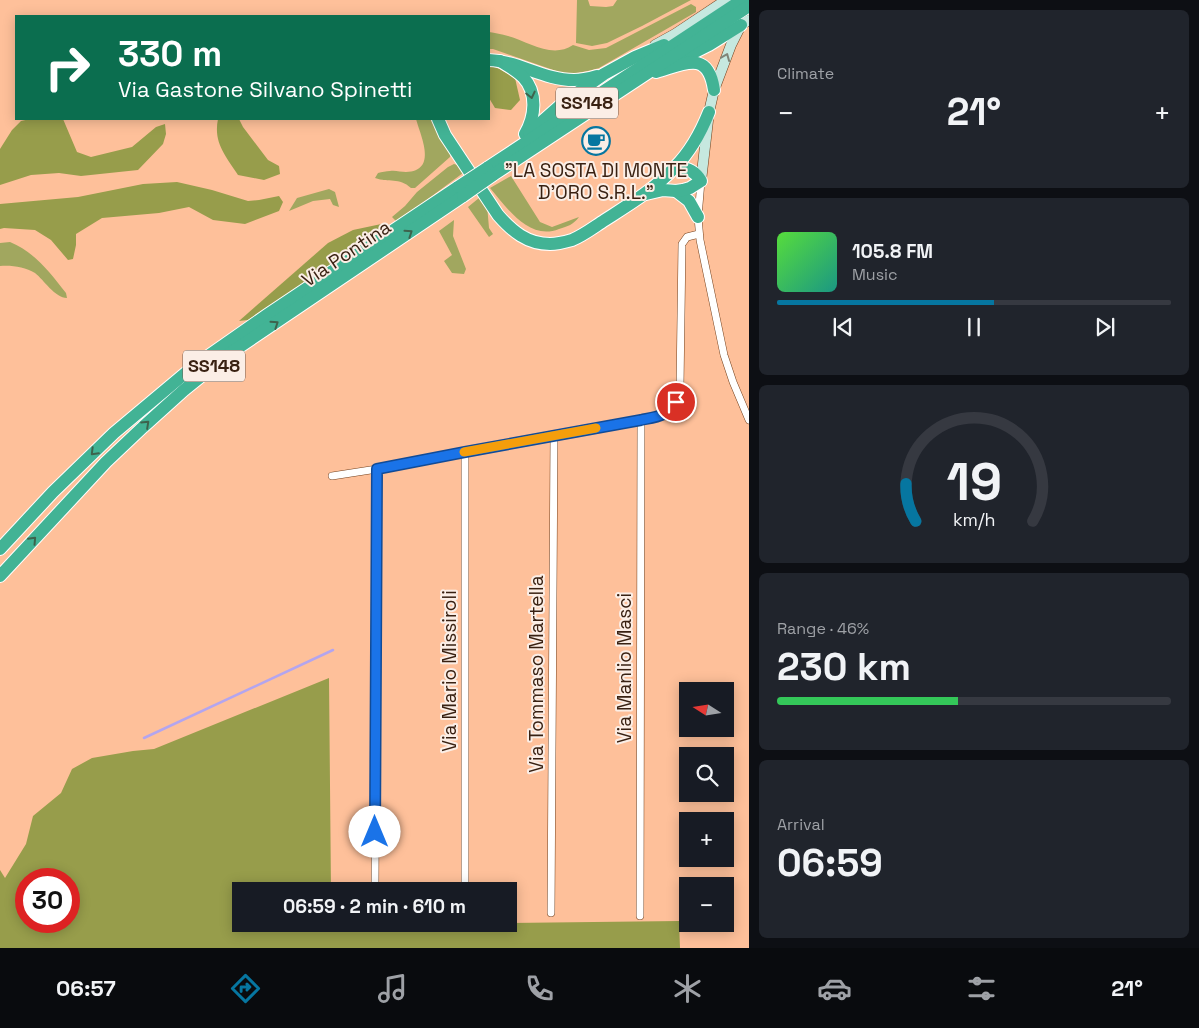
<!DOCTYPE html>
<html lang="en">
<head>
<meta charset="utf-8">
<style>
  :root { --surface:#171b24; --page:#20242c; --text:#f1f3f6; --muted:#9ea1a6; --line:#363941; --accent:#0676a0 }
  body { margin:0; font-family:"Space Grotesk",sans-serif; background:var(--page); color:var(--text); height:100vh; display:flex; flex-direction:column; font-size:19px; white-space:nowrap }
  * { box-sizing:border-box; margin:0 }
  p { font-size:16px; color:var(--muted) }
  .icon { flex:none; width:28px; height:28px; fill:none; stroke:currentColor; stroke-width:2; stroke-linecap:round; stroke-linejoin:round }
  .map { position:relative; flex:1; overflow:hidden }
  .drawer { display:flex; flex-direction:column; gap:10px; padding:10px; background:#0d0f14; width:450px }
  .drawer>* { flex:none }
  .hud { position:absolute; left:15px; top:15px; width:475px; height:105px; border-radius:0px; box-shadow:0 2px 12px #0003; background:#0b6e4f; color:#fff; overflow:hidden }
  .needle { width:32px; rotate:282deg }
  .buttons { position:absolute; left:679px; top:682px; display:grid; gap:10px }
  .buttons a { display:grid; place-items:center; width:55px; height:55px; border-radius:0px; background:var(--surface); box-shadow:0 2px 12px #0003; font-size:25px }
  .speed { position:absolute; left:15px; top:868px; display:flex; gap:10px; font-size:25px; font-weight:700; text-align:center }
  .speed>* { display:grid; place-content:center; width:65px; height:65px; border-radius:50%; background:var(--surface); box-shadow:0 2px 12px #0003; line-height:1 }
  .speed .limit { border:8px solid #d22; background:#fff; color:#111 }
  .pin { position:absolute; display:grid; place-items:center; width:42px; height:42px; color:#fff; margin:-21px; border:2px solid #fff; border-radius:50%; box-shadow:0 1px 5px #0007 }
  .me { position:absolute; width:55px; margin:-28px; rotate:0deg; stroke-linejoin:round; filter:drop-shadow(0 0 4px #0008) }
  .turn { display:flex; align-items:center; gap:18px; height:105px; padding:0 20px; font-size:22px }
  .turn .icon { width:65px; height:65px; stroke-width:2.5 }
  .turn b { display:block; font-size:35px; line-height:42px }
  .big { font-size:38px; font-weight:700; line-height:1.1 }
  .drawer .tile { flex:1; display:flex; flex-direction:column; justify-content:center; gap:8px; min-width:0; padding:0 18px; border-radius:8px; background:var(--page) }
  .drawer .dial { align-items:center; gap:0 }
  .dial svg { height:130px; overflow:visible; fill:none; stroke:var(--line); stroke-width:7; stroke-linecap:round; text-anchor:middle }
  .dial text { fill:var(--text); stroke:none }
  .song { display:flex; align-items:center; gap:15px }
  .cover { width:60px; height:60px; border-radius:8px; background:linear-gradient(135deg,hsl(110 70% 55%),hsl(170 70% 35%)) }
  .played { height:5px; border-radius:2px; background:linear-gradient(90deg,var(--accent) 55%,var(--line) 55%) }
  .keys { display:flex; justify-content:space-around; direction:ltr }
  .heat { display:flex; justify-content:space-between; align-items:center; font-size:28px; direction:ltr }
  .charge { height:8px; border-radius:4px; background:linear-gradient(90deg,#34c759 46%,var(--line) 0) }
  .trip { position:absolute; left:232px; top:882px; width:285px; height:50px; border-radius:0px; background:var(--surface); box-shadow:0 2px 12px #0003; font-weight:700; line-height:50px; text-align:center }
  .menu { display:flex; height:80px; justify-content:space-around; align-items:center; background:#090b0e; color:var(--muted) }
  .menu .icon { width:35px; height:35px }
  .menu .selected { color:var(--accent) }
  .menu b { font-size:22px; color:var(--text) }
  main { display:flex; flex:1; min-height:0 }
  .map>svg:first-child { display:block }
  .green { fill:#a1a75f }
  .forest { fill:#979d4b; fill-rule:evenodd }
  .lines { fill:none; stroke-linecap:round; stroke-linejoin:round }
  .stream { stroke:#b3a5ef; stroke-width:2.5 }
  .street-casing { stroke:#74401c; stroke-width:8 }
  .secondary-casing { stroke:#74401c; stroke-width:11 }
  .highway-casing { stroke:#fff; stroke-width:14 }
  .street { stroke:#fff; stroke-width:7 }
  .secondary { stroke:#c6e8df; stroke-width:10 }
  .highway { stroke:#42b395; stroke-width:12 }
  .highway-bridge-casing { stroke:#fff; stroke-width:14; stroke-linecap:butt }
  .highway-bridge { stroke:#42b395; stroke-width:12 }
  .oneway { stroke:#808478 }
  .oneway2 { stroke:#3d634d }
  .route-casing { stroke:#114b97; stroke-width:12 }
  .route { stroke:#1a73e8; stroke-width:9 }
  .slow { stroke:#f59e0b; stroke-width:9 }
  .labels { text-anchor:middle; stroke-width:4; stroke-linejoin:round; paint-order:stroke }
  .shield { fill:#fbeee6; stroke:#735e52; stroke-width:1 }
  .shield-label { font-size:18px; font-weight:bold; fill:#392112 }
  .poi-label { font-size:19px; fill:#392112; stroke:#fbeee6 }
  .street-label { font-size:19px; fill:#392112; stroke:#fbeee6 }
</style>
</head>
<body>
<main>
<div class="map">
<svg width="749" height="948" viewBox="0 0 749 948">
  <rect width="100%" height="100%" fill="#fec09a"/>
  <g class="green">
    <path d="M577,0h11l2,6 16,1 7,-1 4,-6h74l-49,26 -35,17 -15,3 -16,-3z"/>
    <path d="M691,4l5,3v5l-97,56c-13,4 -24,6 -37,5l-69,-24h-4v-17c6,1 13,2 19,4 21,6 44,23 65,9l16,5 17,-2z"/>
    <path d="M416,119h19l16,32 -1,6 -35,31h-4c-12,-11 -22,-5 -36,-10l3,-5c4,-1 8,-2 12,-2 5,-1 11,1 16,1 32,-1 15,-35 10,-53z"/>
    <path d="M454,164l7,2 6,4 -70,52 -5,-5 13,-11 12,-14 31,-25z"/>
    <path d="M511,176l29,46 12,5 27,-10c-6,8 -11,9 -20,12 -30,12 -52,-21 -69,-41z"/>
    <path d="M329,189l6,3 4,15 -6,-2 -3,-6 -17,2 -24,10 8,-13z"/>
    <path d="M479,198l8,7 2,23 4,6 -4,3 -21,-30z"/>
    <path d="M454,220l-1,16 13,33 -2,5 -12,-1 -8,-12 8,-6 -13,-24z"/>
    <path d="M10,242c26,11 40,31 56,51l1,5c-12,0 -23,-18 -32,-25 -10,-6 -23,-8 -35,-7v-23z"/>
  </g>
  <g class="forest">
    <path d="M489,67h7l19,11 5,22 -9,10 -16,-2 -6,-10z"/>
    <path d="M30,119h33l14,33 14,5 41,-10 24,-20 9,-3 1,10 -3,10 -25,26 -57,6 -22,-3 -28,2 -31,10v-36l12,-19 9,-9z"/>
    <path d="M218,119h21l4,8 25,33 11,6 1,8 -16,6 -26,-5c-12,-19 -25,-32 -20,-56z"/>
    <path d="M177,182l35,8 36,11 11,-1 20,-4 4,6 -4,9 -34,13 -32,-4 -24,-13 -30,6 -57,5 -26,16v11l-3,14 -5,1 -17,-20 -16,-10 -31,-2 -4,1v-25l78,-7 65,-13z"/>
    <path d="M386,223l4,3 -142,94 -9,1 89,-78 25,-13z"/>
    <path d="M329,678l2,213h-90v33h268v-1l170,-2 1,27h-680v-78l5,8 21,-34 7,-28 28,-23 11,-24 20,-11 41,-7 21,-2zM26,879h43v42h-43z"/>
  </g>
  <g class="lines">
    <path class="stream" d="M144,738l189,-88"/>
    <defs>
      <g id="street">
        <path d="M701,181l-3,36 2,23 24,115 9,27 16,38"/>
        <path d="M332,476l45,-7 88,-18 176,-31c22,-5 36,-6 39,-33l2,-143 5,-7 12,-3"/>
        <path d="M375,889l2,-420"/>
        <path d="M465,891v-440"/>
        <path d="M551,913l3,-477"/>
        <path d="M640,916l1,-496"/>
      </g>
      <g id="secondary">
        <path d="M655,45l20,-11 51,-34"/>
        <path d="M701,181l8,-69 5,-22 17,-45 10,-20 8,-5"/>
      </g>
      <g id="highway">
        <path d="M685,57l24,-12 32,-20"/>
        <path d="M489,60c29,1 55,20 85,20 8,0 16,-2 23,-4"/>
        <path d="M500,61c8,5 16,9 23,16 15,16 12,40 2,57"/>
        <path d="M656,72c28,-8 52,-23 58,18"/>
        <path d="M438,119l7,16 53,80c14,16 29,29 52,29 7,0 15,-2 22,-4 12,-5 22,-13 33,-20 25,-16 50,-31 70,-53 15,-15 26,-35 34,-55"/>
        <path d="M529,133l34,-30 41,-29 31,-17 29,-12"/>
        <path d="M487,168l255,-168"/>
        <path d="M493,175l256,-169"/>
        <path d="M676,191l13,10 9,16"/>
        <path d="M646,194l17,-4 13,1 7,-1 7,-2 11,-7c-6,-10 -15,-14 -26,-13"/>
        <path d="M0,549l53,-57 61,-59 80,-67 73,-51 191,-128"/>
        <path d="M0,576l106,-114 37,-35 41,-37 42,-34 237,-160"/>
      </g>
    </defs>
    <use href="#street" class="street-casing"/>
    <use href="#secondary" class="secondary-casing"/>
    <use href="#highway" class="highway-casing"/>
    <use href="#street" class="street"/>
    <use href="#secondary" class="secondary"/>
    <use href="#highway" class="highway"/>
    <defs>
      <g id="highway-bridge">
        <path d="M458,187l29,-19"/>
        <path d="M463,196l30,-21"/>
      </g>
    </defs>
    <use href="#highway-bridge" class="highway-bridge-casing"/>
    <use href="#highway-bridge" class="highway-bridge"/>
  </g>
  <defs><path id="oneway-chevron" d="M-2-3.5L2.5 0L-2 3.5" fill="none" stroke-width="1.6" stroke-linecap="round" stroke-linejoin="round" transform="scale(1.25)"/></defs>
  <use class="oneway" href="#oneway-chevron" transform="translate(726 57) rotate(-68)"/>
  <g class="oneway2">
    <use href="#oneway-chevron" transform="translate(531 95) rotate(77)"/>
    <use href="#oneway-chevron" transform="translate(409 233) rotate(-34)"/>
    <use href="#oneway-chevron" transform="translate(275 324) rotate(-34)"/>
    <use href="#oneway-chevron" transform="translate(146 424) rotate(-43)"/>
    <use href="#oneway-chevron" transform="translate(94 452) rotate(135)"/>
    <use href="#oneway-chevron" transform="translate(33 540) rotate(-47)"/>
  </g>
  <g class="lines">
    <defs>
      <path id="route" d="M375,832l2,-363 88,-17 176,-32c14,-3 28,-4 35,-18"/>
    </defs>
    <use href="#route" class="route-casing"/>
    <use href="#route" class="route"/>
    <path class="slow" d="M464,452l132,-24"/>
  </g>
  <defs>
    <symbol id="cafe-ring" viewBox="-11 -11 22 22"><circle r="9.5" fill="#fbeee6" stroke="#0676a0" stroke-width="1.5"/><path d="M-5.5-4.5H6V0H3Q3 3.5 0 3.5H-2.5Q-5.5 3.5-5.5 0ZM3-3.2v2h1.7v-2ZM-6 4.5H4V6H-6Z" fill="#0676a0"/></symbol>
  </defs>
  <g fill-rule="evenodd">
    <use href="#cafe-ring" x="580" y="125" width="32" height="32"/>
  </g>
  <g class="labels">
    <g class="shield">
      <rect x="556" y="87.5" width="62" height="31" rx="4"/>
      <rect x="183" y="350.5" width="62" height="31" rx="4"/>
    </g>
    <g class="shield-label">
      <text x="587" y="109">SS148</text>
      <text x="214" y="372">SS148</text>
    </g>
    <g class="poi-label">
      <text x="596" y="177">"LA SOSTA DI MONTE<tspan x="596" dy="22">D'ORO S.R.L."</tspan></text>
    </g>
    <g class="street-label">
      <text transform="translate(346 253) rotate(-34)" y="7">Via Pontina</text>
      <text transform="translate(624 668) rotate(-90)" y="7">Via Manlio Masci</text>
      <text transform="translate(449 671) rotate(-90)" y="7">Via Mario Missiroli</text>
      <text transform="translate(536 674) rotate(-90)" y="7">Via Tommaso Martella</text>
    </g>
  </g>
</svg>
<div class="buttons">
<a><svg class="needle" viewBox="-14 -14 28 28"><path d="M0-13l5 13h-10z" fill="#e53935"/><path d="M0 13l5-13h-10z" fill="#9ea1a6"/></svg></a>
<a><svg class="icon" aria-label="search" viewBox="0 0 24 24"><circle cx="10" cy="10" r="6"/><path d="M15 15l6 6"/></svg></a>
<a>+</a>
<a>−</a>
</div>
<div class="speed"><div class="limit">30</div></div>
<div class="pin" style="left:676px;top:402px;background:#d93025"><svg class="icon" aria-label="arrive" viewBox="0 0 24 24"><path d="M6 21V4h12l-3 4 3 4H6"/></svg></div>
<svg class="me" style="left:375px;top:832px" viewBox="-20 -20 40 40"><circle r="19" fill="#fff"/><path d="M0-13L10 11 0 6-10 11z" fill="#1a73e8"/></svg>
<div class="trip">06:59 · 2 min · 610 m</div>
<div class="hud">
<div class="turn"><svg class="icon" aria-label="right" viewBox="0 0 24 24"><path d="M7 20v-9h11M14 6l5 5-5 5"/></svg><div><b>330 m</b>Via Gastone Silvano Spinetti</div></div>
</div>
</div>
<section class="drawer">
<div class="tile"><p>Climate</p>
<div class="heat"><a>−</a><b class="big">21°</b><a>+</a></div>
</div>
<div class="tile">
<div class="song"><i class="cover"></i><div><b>105.8 FM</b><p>Music</p></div></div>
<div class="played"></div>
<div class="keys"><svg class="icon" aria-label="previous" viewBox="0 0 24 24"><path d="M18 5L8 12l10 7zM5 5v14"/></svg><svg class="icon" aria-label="pause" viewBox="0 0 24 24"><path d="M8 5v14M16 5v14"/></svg><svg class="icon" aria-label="next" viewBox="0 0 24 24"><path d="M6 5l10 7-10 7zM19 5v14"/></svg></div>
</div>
<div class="tile dial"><svg viewBox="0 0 100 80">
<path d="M14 69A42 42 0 1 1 86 69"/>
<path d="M14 69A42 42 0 0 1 8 46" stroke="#0676a0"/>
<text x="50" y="56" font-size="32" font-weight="700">19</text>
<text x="50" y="72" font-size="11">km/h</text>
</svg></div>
<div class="tile"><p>Range · 46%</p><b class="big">230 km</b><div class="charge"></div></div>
<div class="tile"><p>Arrival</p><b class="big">06:59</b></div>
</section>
</main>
<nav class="menu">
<b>06:57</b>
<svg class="icon selected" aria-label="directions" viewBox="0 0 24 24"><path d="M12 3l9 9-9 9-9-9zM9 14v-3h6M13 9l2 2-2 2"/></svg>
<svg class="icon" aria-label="music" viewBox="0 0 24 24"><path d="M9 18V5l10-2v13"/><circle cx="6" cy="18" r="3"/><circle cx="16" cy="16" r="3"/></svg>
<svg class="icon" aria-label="phone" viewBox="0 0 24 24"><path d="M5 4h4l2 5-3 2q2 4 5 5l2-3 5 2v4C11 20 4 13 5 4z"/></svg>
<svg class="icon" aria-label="climate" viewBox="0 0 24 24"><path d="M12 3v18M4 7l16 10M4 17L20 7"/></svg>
<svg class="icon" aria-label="car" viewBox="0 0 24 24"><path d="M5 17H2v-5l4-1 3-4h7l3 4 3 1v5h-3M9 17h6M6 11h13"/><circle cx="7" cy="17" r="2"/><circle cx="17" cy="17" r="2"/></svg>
<svg class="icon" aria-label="filters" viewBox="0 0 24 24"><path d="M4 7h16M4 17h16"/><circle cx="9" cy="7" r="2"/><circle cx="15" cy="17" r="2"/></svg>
<b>21°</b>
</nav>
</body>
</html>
